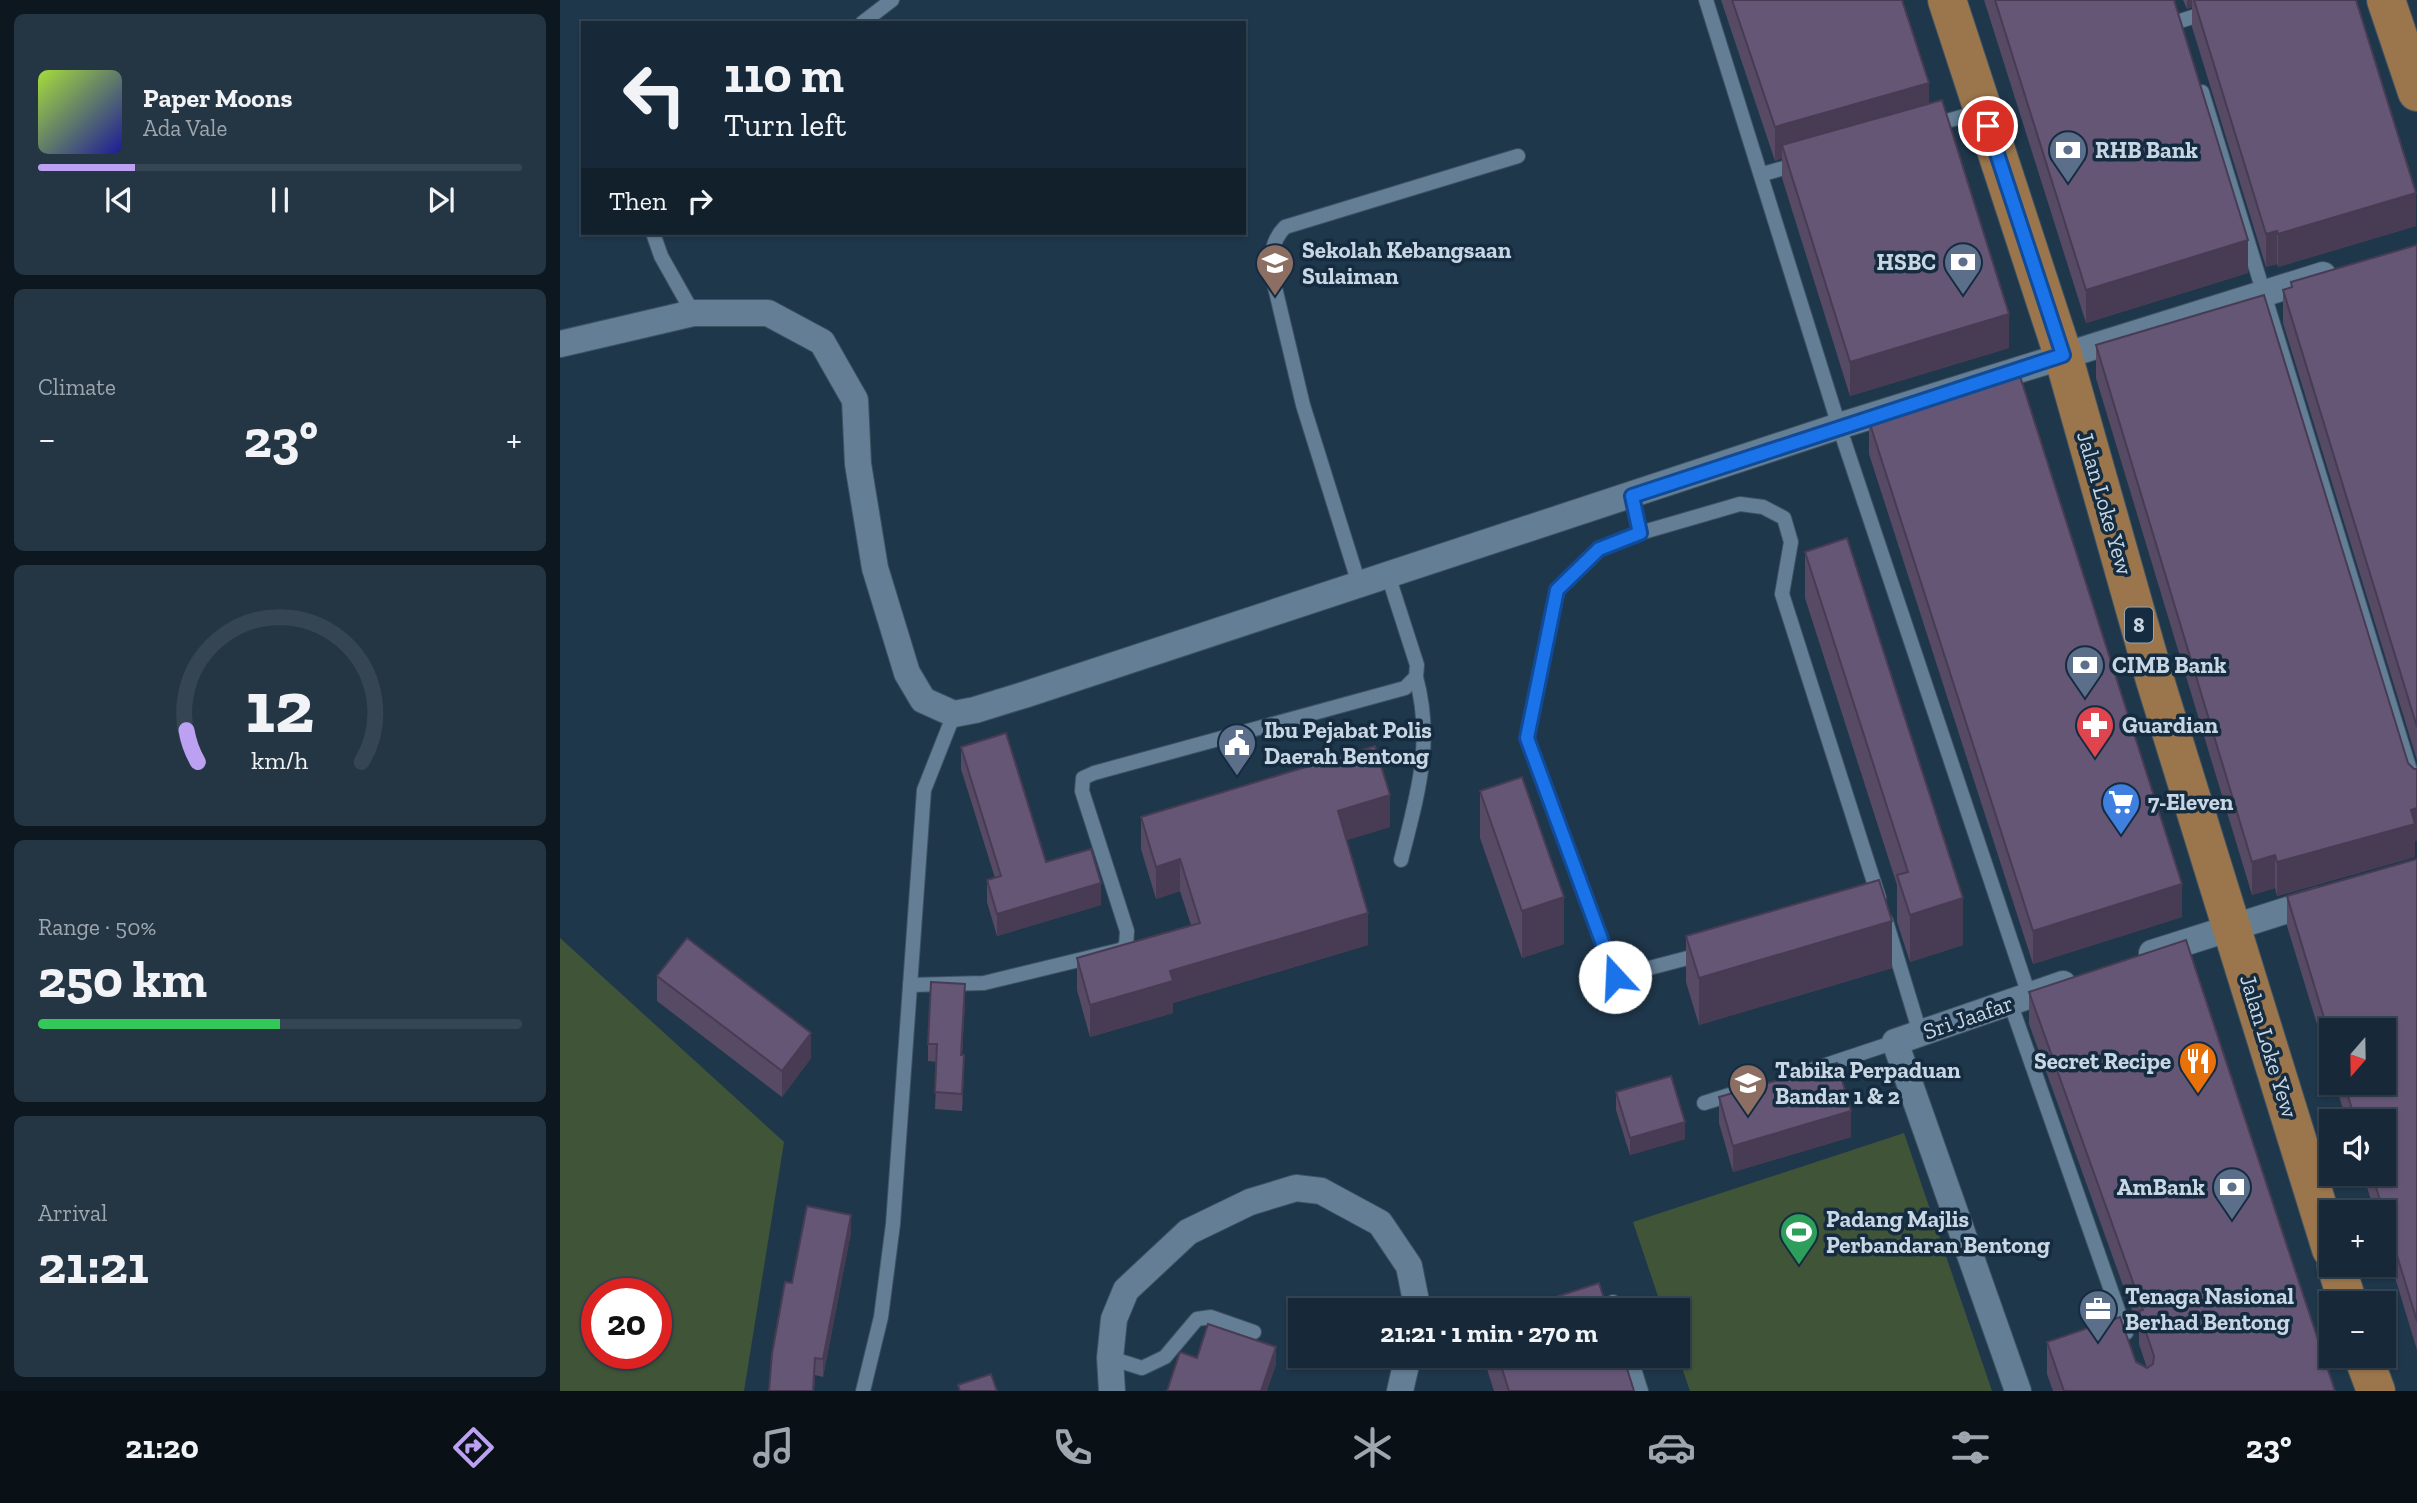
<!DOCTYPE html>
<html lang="en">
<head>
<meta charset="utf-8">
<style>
  :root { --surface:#172938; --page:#243543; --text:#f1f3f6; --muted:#9ea6ae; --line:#364553; --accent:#bca0f2 }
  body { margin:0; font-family:"Zilla Slab",serif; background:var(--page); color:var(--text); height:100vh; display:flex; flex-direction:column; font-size:26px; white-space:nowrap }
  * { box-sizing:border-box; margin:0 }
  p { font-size:23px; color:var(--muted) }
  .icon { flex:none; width:38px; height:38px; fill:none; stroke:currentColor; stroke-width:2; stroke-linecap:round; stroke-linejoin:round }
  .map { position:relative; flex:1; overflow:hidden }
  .sheet { display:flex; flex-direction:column; gap:14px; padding:14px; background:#0d171f; width:560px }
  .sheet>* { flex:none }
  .banner { position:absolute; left:21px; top:21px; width:665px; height:214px; border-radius:0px; box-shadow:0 2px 5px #0004,0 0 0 2px var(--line); background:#172938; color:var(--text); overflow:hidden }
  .needle { width:46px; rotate:200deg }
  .fabs { position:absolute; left:1759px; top:1018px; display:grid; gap:14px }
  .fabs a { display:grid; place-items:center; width:77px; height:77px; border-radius:0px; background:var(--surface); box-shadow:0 2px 5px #0004,0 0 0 2px var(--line); font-size:35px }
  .speed { position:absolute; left:21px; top:1278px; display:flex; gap:14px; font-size:35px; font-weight:700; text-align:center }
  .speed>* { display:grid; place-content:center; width:91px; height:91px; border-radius:50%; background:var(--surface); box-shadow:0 2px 5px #0004,0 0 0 2px var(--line); line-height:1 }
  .speed .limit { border:10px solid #d22; background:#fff; color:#111 }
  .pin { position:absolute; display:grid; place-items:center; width:60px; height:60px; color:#fff; margin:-30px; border:4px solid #fff; border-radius:50%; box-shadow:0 2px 7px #0007 }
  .me { position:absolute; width:77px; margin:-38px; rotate:340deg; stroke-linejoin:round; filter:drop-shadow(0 0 5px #0008) }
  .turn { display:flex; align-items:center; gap:24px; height:147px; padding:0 28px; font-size:32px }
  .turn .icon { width:91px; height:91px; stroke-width:2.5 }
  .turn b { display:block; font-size:49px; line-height:60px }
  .then { display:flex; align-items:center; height:66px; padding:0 28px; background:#0003; gap:14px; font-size:26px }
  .big { font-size:52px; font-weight:800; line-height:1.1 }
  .sheet .widget { flex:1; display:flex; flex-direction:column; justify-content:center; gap:10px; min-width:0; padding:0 24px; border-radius:10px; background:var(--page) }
  .sheet .dial { align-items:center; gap:0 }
  .dial svg { height:182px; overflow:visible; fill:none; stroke:var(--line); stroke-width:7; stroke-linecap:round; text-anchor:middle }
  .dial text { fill:var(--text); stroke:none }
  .song { display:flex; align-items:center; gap:21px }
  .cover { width:84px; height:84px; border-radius:10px; background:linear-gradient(135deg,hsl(80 70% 55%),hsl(240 70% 35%)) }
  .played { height:7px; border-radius:4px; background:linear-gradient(90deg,var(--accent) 20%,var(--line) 20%) }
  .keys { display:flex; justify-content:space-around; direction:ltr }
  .heat { display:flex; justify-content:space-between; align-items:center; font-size:38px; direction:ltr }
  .charge { height:10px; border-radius:5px; background:linear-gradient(90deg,#34c759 50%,var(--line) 0) }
  .trip { position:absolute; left:728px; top:1298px; width:402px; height:70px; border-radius:0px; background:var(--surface); box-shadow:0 2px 5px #0004,0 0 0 2px var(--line); font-weight:800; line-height:70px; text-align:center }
  .tab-bar { display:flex; height:112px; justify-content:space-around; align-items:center; background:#091016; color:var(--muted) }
  .tab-bar .icon { width:49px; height:49px }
  .tab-bar .current { color:var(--accent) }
  .tab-bar b { font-size:32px; color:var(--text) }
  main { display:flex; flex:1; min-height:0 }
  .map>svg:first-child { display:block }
  .green { fill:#405538; fill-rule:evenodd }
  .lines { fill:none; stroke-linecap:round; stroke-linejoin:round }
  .lane-casing { stroke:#3d5262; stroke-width:16 }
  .street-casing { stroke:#3d5262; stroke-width:28 }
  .primary-casing { stroke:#3d5262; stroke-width:40 }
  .lane { stroke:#647e95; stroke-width:14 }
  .street { stroke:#647e95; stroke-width:26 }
  .primary { stroke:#9b764c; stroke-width:38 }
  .wall { fill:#574a65 }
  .shaded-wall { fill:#473c53 }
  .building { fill:#655676; stroke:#473c53; stroke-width:2 }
  .route-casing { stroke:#114b97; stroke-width:18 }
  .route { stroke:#1a73e8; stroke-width:12 }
  .labels { text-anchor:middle; stroke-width:7; stroke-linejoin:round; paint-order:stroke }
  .shield { fill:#152c40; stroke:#93a4b3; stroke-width:2 }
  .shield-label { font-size:21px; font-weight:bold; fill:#c9d7e4 }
  .poi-label { font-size:23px; font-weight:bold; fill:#c9d7e4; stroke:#152c40; text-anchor:start }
  .street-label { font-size:23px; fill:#c9d7e4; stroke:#152c40 }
</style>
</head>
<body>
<main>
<section class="sheet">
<div class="widget">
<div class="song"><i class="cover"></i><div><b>Paper Moons</b><p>Ada Vale</p></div></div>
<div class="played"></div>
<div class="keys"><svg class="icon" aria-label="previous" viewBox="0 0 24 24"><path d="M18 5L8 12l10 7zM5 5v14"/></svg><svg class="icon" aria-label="pause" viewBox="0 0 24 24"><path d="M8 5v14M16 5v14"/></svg><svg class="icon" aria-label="next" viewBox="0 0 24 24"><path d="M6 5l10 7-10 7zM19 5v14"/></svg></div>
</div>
<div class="widget"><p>Climate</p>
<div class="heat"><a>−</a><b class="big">23°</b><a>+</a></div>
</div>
<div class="widget dial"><svg viewBox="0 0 100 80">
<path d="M14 69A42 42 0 1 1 86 69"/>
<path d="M14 69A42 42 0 0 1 9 55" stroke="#bca0f2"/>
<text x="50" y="56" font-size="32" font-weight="700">12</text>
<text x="50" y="72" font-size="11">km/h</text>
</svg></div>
<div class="widget"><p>Range · 50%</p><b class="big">250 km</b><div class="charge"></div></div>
<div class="widget"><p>Arrival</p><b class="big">21:21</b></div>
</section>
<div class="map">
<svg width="1857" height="1391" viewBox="0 0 1857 1391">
  <rect width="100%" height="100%" fill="#1f374b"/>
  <g class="green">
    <path d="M0,938l224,204 -40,249h-184zM37,1293h59v60h-59z"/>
    <path d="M1344,1133l88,258h-302l-12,-35v-45h-15l-30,-89z"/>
  </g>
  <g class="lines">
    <defs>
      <g id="lane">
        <path d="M1146,0l133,426 190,569"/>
        <path d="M1620,21l66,-21"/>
        <path d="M302,23l30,-23"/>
        <path d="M1642,92l215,701"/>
        <path d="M1372,125l51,-14"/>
        <path d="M1203,174l35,-10"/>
        <path d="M93,233l8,23 32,57"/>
        <path d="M1071,496l9,37 -41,16 -42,40 -30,149 88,239 88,-23"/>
        <path d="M1080,533l100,-29 23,3 21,11 7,24 -9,52 97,304"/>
        <path d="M799,584l-56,-179 -30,-126c-2,-20 -3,-37 12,-52l233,-71"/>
        <path d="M841,860c16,-64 33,-117 15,-183"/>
        <path d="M1326,921l34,112"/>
        <path d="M350,985l74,-2 136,-33 6,-4 1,-15 -45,-140 1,-13 11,-5 311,-85 11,-11 1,-12 -29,-90"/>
        <path d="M1450,1002l116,331"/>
        <path d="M1242,1073l93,-31"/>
        <path d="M1144,1103l32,-10"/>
        <path d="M1053,1302l3,9"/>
        <path d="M1070,1356l11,35"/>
        <path d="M550,1358l32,10 23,-11 32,-38 14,-2 43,15"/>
        <path d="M303,1391l18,-74 12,-93 31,-434 30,-76"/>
      </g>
      <g id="street">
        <path d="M0,344l133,-31h75l54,29 33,58 3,64 17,104 32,105 16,27 31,14 21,-4 52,-16 812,-268 484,-151"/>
        <path d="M1592,953l167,-53"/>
        <path d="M552,1391l-2,-33 4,-39 12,-29 62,-58 62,-30 46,-14 25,3 59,32 29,43 9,45"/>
        <path d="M840,1391l8,-35"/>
        <path d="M1458,1391l-123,-349 168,-58"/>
      </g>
      <g id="primary">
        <path d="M1387,0l116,355 92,325 176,569"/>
        <path d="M1826,0l31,92"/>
        <path d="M1776,1265l12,39"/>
        <path d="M1803,1356l13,35"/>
      </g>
    </defs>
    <use href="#lane" class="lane-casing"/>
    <use href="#street" class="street-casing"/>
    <use href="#primary" class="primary-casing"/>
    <use href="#lane" class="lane"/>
    <use href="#street" class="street"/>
    <use href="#primary" class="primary"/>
  </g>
  <g class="wall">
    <path d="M1161,0h181l27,103 80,245 -159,48 -68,-218v-20l-7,3z"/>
    <path d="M1424,0h190l74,273 -162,50z"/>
    <path d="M1623,0h173l60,226 -138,41 -1,-3 -11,3 -74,-240v-20l-5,2z"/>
    <path d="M1857,245v515l-134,-437v-33l8,-3v-5z"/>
    <path d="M1536,345l312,418 6,6h3v72h-2v16l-138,39 -2,-8 -23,7 -156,-517z"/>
    <path d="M1309,421l313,496 -149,47 -164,-510z"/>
    <path d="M1245,552l158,393 -53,17 -13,-40v-37l-92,-287z"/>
    <path d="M401,747l85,115 55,43 -104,31 -10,-34v-22l8,-2 -34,-109z"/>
    <path d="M920,791l84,153 -42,14 -42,-120z"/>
    <path d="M581,817l249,10 -44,13 22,105 -195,58v10l-83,24 -13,-47v-32l114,-33 -11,-34 -24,8 -15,-50z"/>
    <path d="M1857,859v491l-33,-109v-28h-9l-12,-39h21v-52h-37l-12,-39h49l-53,-52v39l-44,-144v-30z"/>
    <path d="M1126,936l206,32 -193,57 -13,-43z"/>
    <path d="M97,976l154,82 -29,39 -125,-96z"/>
    <path d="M1469,992l306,399h-282l-6,-17v-32l89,20 11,6 -8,-24v-14l-110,-306z"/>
    <path d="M405,1001l-3,54 2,17 -2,39 -27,-2 2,-47 -9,-1v-17z"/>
    <path d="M1056,1092l69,47 -55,16 -14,-45z"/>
    <path d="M1159,1097l132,40 -118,35 -14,-49z"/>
    <path d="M291,1232l-28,145 -8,-2 -1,16h-45l23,-108z"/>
    <path d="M926,1356h137l11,35h-140l-8,-25z"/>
  </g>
  <g class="shaded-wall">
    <path d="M1627,0h5v7l-5,2z"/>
    <path d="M1369,83v33l-147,29v13l-7,3v-34z"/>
    <path d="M1856,193v33l-138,41v-33z"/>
    <path d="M1717,231v33l-11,3v-33z"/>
    <path d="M1688,240v33l-162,50v-33z"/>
    <path d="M1449,314v34l-159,48v-34z"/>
    <path d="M830,795v32l-52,16v-32z"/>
    <path d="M1857,808v33h-2v16l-138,39v-34z"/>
    <path d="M1715,855v33l-23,7v-33z"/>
    <path d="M620,859v32l-24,8v-32z"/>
    <path d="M541,883v22l-104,31v-22z"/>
    <path d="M1622,884v33l-149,47v-33z"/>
    <path d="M1004,897v47l-42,14v-47z"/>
    <path d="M1403,898v47l-53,17v-47z"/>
    <path d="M808,913v32l-195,58v10l-83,24v-32l80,-34z"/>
    <path d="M1332,921v47l-193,57v-47z"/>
    <path d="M405,984v17l-4,71v-17z"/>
    <path d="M251,1033v25l-29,39v-26z"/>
    <path d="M404,1055v17l-2,39v-17z"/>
    <path d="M1291,1111v26l-118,35v-26z"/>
    <path d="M1125,1122v17l-55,16v-17z"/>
    <path d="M291,1215v17l-28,145v-18z"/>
    <path d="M716,1347v18l-9,26h-6z"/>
  </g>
  <g class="building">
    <path d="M1172,0h170l27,83 -154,44z"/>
    <path d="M1435,0h179l74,240 -162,50z"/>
    <path d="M1634,0h162l60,193 -138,41 -1,-3 -11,3z"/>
    <path d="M1382,100l67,214 -159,48 -68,-217z"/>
    <path d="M1857,245v482l-134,-437 9,-3 -1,-5z"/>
    <path d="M1704,295l144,468 6,6h3v39l-6,2 4,14 -138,38 -2,-7 -23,7 -156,-517z"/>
    <path d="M1459,373l163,511 -149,47 -164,-510z"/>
    <path d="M1287,538l116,360 -53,17 -13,-40 11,-3 -103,-320z"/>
    <path d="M446,733l40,129 45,-13 10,34 -104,31 -10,-34 14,-4 -40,-129z"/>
    <path d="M815,746l15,49 -52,16 30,102 -198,58 3,10 -83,24 -13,-47 123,-35 -20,-64 -24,8 -15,-50z"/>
    <path d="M962,777l42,120 -42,14 -42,-120z"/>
    <path d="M1857,859v462l-45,-147h12v-52h-28l-12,-39h40v-52h-53v10l-44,-145z"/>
    <path d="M1319,880l13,41 -193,57 -13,-42z"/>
    <path d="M127,938l124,95 -29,38 -125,-95z"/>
    <path d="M1626,940l149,451h-271l-17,-49 73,-25 16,45 11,6 6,-4 1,-8 -15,-45 4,-1 -114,-318z"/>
    <path d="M371,982l34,2 -4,71h3l-2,39 -27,-2 2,-48h-9z"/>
    <path d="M1277,1063l14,48 -118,35 -14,-49z"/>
    <path d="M1111,1076l14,46 -55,16 -14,-46z"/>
    <path d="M247,1206l44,9 -28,144 -8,-1 -2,33h-44l3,-37 13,-72 7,1z"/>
    <path d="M1039,1283l9,28h-95z"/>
    <path d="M648,1324l68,23 -15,44h-94l13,-39 17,6z"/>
    <path d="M938,1356h125l11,35h-125z"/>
    <path d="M431,1374l6,17h-37l-2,-6z"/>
  </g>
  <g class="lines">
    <defs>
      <path id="route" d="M1055,977l-88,-239 30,-148 42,-41 41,-16 -8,-37 431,-141 -75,-229"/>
    </defs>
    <use href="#route" class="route-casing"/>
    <use href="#route" class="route"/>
  </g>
  <defs>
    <symbol id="bank-pin" viewBox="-11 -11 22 30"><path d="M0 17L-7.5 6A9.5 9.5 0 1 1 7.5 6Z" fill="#5c6f8a" stroke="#152c40"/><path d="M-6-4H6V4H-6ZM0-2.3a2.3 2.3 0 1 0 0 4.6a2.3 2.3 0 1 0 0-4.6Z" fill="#fff"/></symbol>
    <symbol id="school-pin" viewBox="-11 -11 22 30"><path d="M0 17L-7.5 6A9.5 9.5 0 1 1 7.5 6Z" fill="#8d6e63" stroke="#152c40"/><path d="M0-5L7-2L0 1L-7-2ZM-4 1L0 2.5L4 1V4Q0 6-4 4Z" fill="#fff"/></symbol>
    <symbol id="pharmacy-pin" viewBox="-11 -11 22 30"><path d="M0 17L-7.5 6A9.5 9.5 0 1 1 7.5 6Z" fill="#e0444e" stroke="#152c40"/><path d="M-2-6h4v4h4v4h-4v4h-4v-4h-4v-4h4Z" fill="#fff"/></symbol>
    <symbol id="civic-pin" viewBox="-11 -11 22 30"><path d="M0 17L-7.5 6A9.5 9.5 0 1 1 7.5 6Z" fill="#5c6f8a" stroke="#152c40"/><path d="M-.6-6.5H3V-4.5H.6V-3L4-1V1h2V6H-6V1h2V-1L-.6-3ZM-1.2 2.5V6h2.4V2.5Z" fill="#fff"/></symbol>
    <symbol id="supermarket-pin" viewBox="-11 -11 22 30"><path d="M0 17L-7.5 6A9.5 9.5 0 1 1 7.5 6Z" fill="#3f7fe0" stroke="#152c40"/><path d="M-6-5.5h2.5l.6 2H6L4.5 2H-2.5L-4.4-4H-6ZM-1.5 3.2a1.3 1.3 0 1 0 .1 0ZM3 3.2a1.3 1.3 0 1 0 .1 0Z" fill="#fff"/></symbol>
    <symbol id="restaurant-pin" viewBox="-11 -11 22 30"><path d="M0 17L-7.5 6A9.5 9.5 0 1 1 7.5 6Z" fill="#e8710a" stroke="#152c40"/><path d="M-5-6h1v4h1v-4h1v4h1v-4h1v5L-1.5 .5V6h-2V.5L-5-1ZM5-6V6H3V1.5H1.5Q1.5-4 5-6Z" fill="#fff"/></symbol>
    <symbol id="stadium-pin" viewBox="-11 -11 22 30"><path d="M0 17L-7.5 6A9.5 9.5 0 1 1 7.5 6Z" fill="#2e9e5b" stroke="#152c40"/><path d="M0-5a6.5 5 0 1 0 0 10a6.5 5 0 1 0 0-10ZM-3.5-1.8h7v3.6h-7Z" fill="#fff"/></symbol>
    <symbol id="office-pin" viewBox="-11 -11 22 30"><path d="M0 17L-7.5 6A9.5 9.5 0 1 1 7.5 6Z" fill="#5c6f8a" stroke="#152c40"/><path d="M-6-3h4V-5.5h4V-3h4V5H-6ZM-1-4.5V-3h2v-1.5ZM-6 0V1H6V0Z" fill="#fff"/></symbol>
  </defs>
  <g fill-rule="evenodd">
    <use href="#bank-pin" x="1486" y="128" width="44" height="60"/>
    <use href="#bank-pin" x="1381" y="240" width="44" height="60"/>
    <use href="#school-pin" x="693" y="241" width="44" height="60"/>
    <use href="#bank-pin" x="1503" y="643" width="44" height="60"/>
    <use href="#pharmacy-pin" x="1513" y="703" width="44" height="60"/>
    <use href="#civic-pin" x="655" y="721" width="44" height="60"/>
    <use href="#supermarket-pin" x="1539" y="780" width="44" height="60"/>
    <use href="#restaurant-pin" x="1616" y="1039" width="44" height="60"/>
    <use href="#school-pin" x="1166" y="1061" width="44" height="60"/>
    <use href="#bank-pin" x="1650" y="1165" width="44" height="60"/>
    <use href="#stadium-pin" x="1217" y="1210" width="44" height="60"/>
    <use href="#office-pin" x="1516" y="1287" width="44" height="60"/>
  </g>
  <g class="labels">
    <rect class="shield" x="1565" y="607.5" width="28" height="35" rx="5"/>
    <g class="shield-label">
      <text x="1579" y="632">8</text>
    </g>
    <g class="poi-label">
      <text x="1535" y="158">RHB Bank</text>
      <text x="742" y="258">Sekolah Kebangsaan<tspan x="742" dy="26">Sulaiman</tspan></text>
      <text x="1376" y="270" text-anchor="end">HSBC</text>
      <text x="1552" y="673">CIMB Bank</text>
      <text x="1562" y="733">Guardian</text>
      <text x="704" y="738">Ibu Pejabat Polis<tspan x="704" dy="26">Daerah Bentong</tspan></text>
      <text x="1588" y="810">7-Eleven</text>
      <text x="1611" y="1069" text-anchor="end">Secret Recipe</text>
      <text x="1215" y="1078">Tabika Perpaduan<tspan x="1215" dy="26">Bandar 1 &amp; 2</tspan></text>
      <text x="1645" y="1195" text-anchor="end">AmBank</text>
      <text x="1266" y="1227">Padang Majlis<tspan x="1266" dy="26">Perbandaran Bentong</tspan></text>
      <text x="1565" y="1304">Tenaga Nasional<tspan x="1565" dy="26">Berhad Bentong</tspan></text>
    </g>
    <g class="street-label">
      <text transform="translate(1545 503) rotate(74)" y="8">Jalan Loke Yew</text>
      <text transform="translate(1408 1017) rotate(-19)" y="8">Sri Jaafar</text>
      <text transform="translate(1709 1046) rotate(73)" y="8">Jalan Loke Yew</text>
    </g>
  </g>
</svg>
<div class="fabs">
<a><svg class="needle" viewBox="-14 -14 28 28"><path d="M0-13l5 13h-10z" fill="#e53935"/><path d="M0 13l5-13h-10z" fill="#9ea6ae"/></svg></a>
<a><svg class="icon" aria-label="sound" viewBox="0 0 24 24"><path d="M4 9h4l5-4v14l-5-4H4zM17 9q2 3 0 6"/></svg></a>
<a>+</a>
<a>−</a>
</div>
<div class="speed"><div class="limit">20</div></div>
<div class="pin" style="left:1428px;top:126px;background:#d93025"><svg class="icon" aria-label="arrive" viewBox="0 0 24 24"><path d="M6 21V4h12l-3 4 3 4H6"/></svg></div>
<svg class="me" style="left:1055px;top:977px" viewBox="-20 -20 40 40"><circle r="19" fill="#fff"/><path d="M0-13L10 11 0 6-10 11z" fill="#1a73e8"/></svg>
<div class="trip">21:21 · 1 min · 270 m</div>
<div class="banner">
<div class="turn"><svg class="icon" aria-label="left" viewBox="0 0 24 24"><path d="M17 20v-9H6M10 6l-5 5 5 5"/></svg><div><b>110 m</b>Turn left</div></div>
<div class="then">Then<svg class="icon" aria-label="right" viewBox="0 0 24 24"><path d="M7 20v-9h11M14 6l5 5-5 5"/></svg></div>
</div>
</div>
</main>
<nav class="tab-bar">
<b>21:20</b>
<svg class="icon current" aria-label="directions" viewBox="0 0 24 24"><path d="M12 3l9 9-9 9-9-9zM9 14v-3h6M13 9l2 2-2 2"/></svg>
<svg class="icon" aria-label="music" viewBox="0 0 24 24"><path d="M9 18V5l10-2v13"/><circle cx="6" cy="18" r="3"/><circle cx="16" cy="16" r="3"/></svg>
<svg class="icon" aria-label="phone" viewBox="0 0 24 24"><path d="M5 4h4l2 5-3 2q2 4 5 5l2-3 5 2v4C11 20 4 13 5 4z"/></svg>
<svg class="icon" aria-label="climate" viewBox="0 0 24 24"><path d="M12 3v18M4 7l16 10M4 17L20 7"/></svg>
<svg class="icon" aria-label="car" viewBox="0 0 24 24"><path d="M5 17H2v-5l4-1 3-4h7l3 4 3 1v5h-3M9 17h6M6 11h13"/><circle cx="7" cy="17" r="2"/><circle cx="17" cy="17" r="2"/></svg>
<svg class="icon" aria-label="filters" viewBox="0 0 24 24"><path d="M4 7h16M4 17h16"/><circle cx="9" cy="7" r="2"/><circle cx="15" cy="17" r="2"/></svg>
<b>23°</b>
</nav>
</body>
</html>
